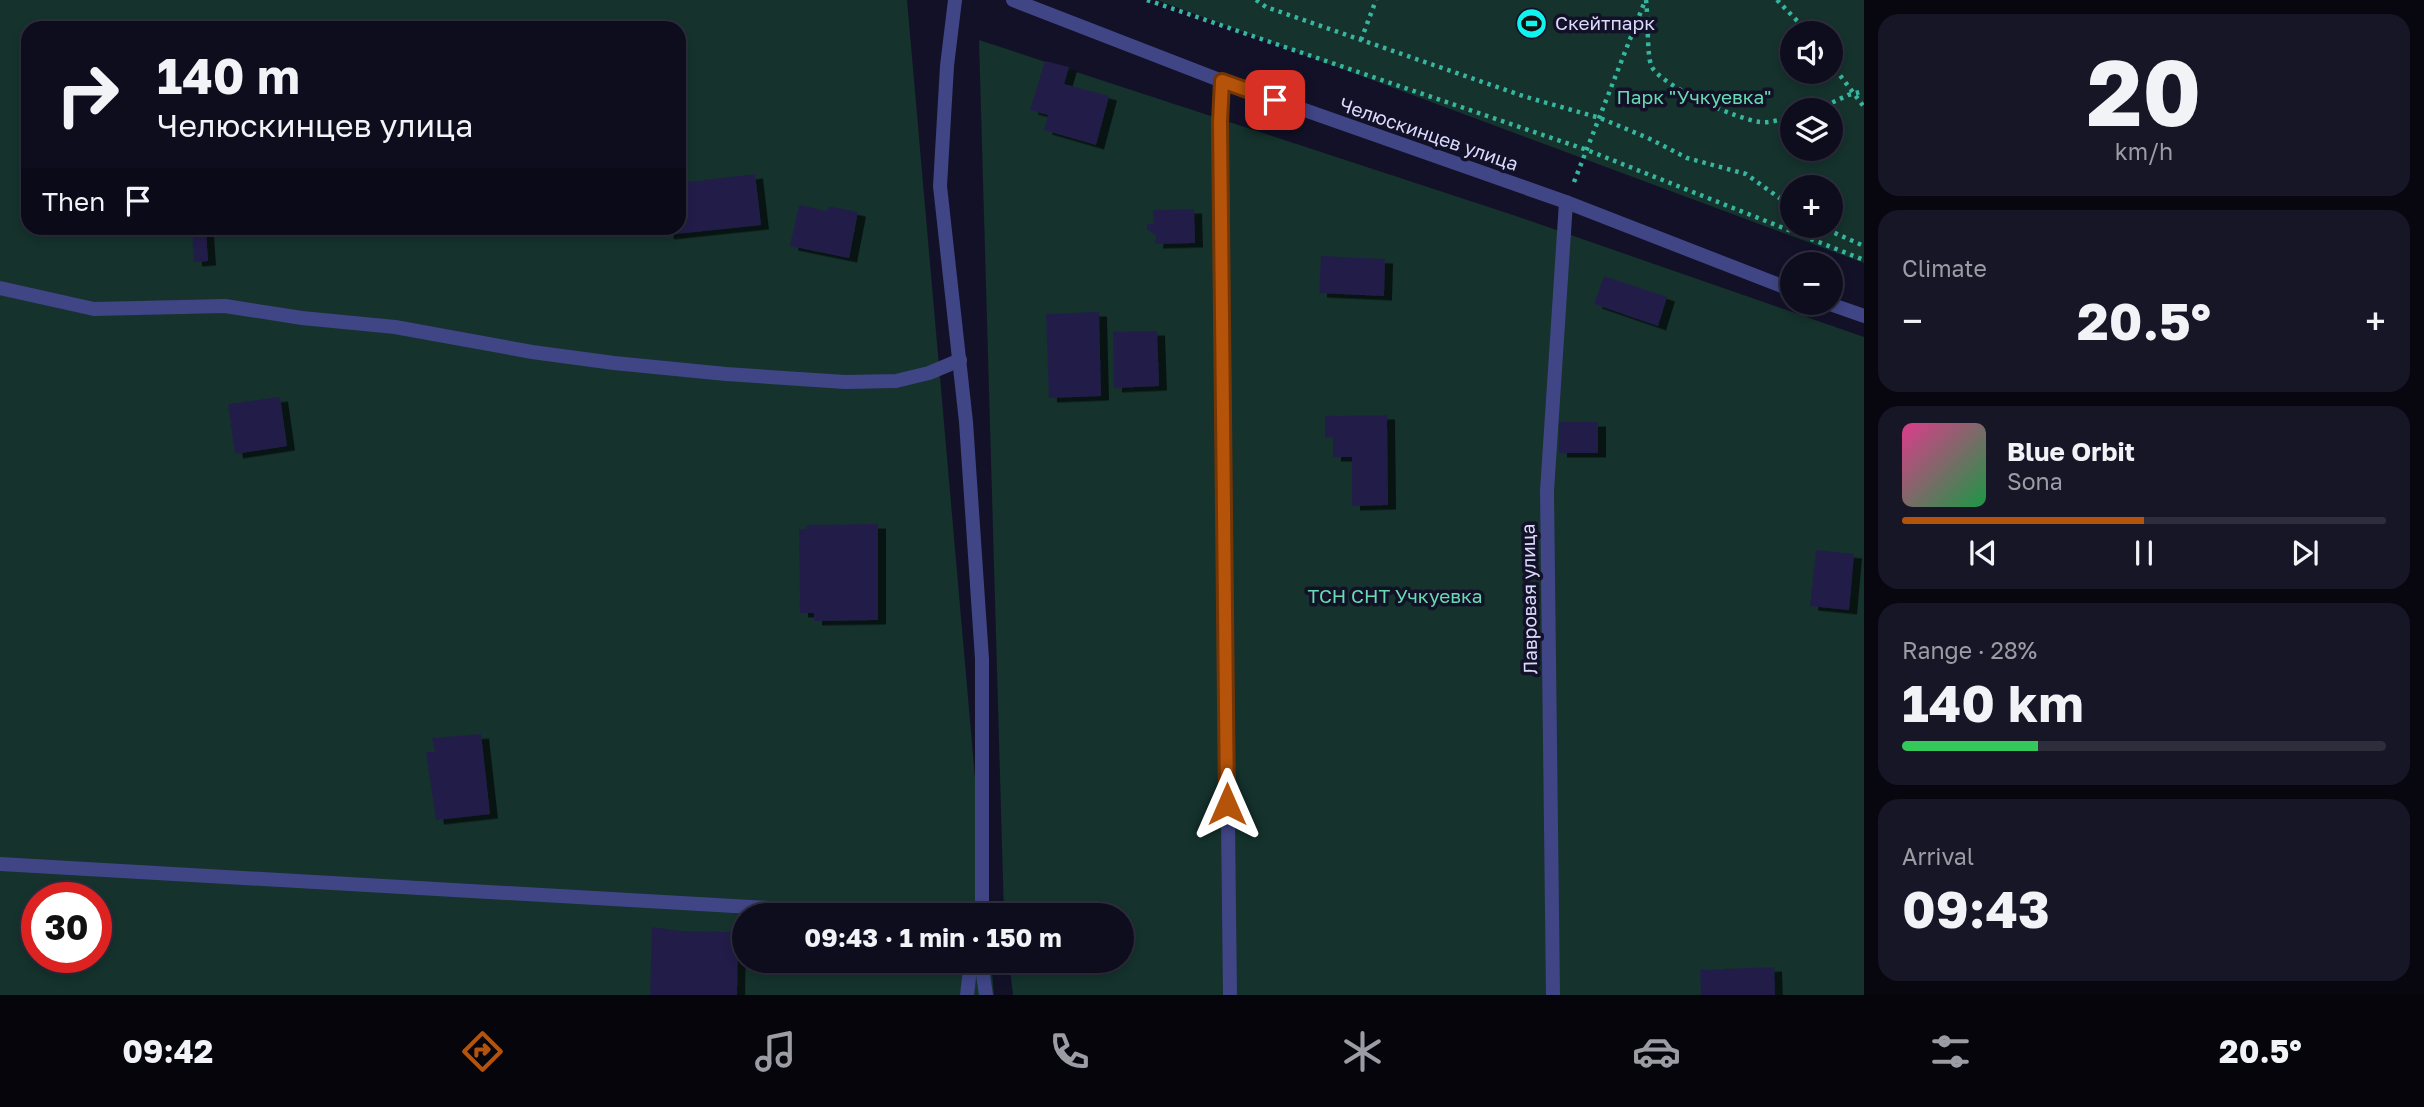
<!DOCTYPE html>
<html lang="en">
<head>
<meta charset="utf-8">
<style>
  :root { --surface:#0e0d1e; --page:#171627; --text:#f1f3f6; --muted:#9b9ca4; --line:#2e2d3c; --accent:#b45309 }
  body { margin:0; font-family:"Golos Text",sans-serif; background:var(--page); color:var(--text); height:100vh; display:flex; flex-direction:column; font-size:26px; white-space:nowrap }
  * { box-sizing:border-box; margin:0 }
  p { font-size:23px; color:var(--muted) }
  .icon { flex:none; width:38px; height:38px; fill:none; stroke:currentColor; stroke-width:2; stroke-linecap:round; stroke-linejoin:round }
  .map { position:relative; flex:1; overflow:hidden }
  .sheet { display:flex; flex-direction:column; gap:14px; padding:14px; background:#080710; width:560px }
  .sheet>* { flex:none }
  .banner { position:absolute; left:21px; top:21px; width:665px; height:214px; border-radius:21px; box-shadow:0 4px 10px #0003,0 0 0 2px var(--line); background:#0e0d1e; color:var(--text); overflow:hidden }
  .controls { position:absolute; left:1780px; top:21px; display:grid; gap:14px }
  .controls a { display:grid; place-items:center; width:63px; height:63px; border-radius:50%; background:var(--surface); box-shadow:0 4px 10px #0003,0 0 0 2px var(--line); font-size:35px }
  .speed { position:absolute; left:21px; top:882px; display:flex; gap:14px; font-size:35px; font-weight:700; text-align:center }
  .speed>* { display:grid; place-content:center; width:91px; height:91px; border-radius:50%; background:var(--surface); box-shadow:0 4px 10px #0003,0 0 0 2px var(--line); line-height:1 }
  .speed .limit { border:10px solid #d22; background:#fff; color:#111 }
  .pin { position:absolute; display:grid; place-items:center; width:60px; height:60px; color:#fff; margin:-30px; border-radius:14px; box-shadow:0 4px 10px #0006 }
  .me { position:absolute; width:77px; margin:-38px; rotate:0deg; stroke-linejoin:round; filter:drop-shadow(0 0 5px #0008) }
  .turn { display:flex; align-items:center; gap:24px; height:147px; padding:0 21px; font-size:32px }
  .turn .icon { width:91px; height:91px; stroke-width:2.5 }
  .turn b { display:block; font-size:49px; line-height:60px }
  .then { display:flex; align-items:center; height:66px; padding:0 21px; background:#0003; gap:14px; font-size:26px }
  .big { font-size:52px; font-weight:700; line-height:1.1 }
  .sheet .widget { flex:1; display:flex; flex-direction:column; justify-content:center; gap:10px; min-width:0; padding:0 24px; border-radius:21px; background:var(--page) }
  .sheet .dial { align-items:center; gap:0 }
  .dial b { font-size:91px; line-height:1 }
  .song { display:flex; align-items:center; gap:21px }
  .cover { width:84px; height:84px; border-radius:10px; background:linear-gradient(135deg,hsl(330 70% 55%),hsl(140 70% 35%)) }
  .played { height:7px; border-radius:4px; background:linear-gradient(90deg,var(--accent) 50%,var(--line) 50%) }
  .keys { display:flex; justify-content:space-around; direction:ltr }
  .heat { display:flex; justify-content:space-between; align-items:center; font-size:38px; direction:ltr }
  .charge { height:10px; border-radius:5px; background:linear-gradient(90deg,#34c759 28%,var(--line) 0) }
  .trip { position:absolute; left:732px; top:903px; width:402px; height:70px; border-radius:35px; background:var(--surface); box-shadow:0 4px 10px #0003,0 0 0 2px var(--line); font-weight:700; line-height:70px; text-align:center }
  .tabs { display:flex; height:112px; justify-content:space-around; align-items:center; background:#06050c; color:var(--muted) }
  .tabs .icon { width:49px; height:49px }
  .tabs .active { color:var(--accent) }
  .tabs b { font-size:32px; color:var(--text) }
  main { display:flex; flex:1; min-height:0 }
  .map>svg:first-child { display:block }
  .green { fill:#15322d; fill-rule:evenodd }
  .building { fill:#221e48; filter:url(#shadow) }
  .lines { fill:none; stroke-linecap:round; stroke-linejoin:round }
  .path { stroke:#36b69e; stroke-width:4.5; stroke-dasharray:3.5 5; stroke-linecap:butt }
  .service { stroke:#3f4585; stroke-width:14 }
  .minor { stroke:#3f4585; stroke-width:14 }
  .route-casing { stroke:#753606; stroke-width:18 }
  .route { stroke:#b45309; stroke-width:12 }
  .labels { text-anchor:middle; stroke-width:7; stroke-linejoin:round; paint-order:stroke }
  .poi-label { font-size:19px; fill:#dadafd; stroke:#131128; text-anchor:start }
  .park-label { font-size:19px; fill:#68dbb1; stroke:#131128 }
  .street-label { font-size:19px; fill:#dadafd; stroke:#131128 }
</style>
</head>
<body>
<main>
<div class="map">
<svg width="1864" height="995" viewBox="0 0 1864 995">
  <defs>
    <filter id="shadow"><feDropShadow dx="8" dy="4.5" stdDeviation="0" flood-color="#0009"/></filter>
  </defs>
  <rect width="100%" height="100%" fill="#131128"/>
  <g class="green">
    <path d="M0,0h907l80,915h-243v46h247l3,34h-994zM28,28h651v200h-651zM37,898h59v59h-59z"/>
    <path d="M1157,0h707v263zM1792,33h38v39h-38zM1792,110h38v39h-38zM1792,187h38v39h-38z"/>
    <path d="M979,40l537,176 348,121v658h-851l-4,-34h113v-46h-118z"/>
  </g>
  <g class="building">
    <path d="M1045,61l24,6 -5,17 45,12 -13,49 -52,-15 4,-15 -18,-5z"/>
    <path d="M755,174l6,51 -95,10 -1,-7h14v-45z"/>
    <path d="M799,205l28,6 2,-5 29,6 -9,46 -59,-12z"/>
    <path d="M1194,209l1,34 -40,1 1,-9 -9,-6v-5h7l-1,-14z"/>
    <path d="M192,231h14l2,30 -14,1z"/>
    <path d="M1321,256l64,3 -1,37 -65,-3z"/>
    <path d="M1604,276l63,21 -9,29 -64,-22z"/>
    <path d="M1099,312l2,84 -52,2 -3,-84z"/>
    <path d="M1157,331l2,55 -45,2 -1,-56z"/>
    <path d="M280,397l7,49 -52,8 -7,-50z"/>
    <path d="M1387,415l1,90 -36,1v-49h-19v-20l-8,1v-22z"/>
    <rect x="1559" y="422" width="39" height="31"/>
    <path d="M878,524v96l-64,1v-8h-14l-1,-84h7l1,-4z"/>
    <path d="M1816,550l38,4 -5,56 -39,-4z"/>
    <path d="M481,734l9,80 -54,6 -10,-68h9l-3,-14z"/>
    <path d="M652,927l28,4 58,1 -1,63h-87z"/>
    <path d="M1774,967l1,28h-74l-1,-25z"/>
  </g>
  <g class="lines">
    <g class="path">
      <path d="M1147,0l440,150 277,110"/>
      <path d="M1256,0l10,7 260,90 74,21 48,20 39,20 59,16 46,33"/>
      <path d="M1646,0c2,15 1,54 5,65 7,20 88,55 109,57 11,1 22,-3 32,-5"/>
      <path d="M1777,0l32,33"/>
      <path d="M1361,40l15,-40"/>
      <path d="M1830,62l34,45"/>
      <path d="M1817,110l31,-15 16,-4"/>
      <path d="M1574,182l71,-181"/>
      <path d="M1819,226l45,20"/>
    </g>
    <g class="service">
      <path d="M0,288l94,21 131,-3 77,12 93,9 137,25 82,11 112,11 119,8 51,-1 33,-8 31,-13"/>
      <path d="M0,864l892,51"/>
      <path d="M967,995l4,-34"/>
    </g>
    <g class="minor">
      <path d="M955,0l-8,66 -7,120 26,236 16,237v256"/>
      <path d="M1013,0l209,81 344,121 226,88"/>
      <path d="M1222,81l-2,41 10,873"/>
      <path d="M1827,303l37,13"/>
      <path d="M981,961l5,34"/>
      <path d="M1553,995l-6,-504 19,-289"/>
    </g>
  </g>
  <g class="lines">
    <defs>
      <path id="route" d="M1227,804l-7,-682 2,-41 53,19"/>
    </defs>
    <use href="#route" class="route-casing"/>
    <use href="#route" class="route"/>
  </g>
  <defs>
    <symbol id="stadium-disc" viewBox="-11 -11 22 22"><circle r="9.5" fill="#0ff4ef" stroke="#131128"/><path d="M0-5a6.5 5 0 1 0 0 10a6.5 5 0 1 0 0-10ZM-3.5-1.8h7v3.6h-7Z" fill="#111"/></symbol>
  </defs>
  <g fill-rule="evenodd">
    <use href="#stadium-disc" x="1514" y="6" width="35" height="35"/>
  </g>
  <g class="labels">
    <g class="poi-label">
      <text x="1555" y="30">Скейтпарк</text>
    </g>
    <g class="park-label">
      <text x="1694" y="104">Парк "Учкуевка"</text>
      <text x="1395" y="603">ТСН СНТ Учкуевка</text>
    </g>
    <g class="street-label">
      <text transform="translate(1429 134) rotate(19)" y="7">Челюскинцев улица</text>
      <text transform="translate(1529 599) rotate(-91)" y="7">Лавровая улица</text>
    </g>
  </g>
</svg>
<div class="controls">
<a><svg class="icon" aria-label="sound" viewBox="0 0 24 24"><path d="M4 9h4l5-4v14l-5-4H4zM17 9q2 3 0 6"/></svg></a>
<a><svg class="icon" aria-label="layers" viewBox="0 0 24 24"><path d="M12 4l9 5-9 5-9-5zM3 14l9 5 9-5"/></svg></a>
<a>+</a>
<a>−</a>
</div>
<div class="speed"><div class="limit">30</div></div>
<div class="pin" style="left:1275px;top:100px;background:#d93025"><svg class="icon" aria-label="arrive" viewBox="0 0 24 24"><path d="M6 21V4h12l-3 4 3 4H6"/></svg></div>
<svg class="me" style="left:1227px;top:804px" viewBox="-20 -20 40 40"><path d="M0-17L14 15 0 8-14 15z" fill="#b45309" stroke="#fff" stroke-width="4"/></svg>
<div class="trip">09:43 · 1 min · 150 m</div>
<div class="banner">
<div class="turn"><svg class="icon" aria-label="right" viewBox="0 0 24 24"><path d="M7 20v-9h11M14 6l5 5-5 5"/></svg><div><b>140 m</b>Челюскинцев улица</div></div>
<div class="then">Then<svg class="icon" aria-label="arrive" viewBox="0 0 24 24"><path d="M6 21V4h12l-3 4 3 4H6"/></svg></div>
</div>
</div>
<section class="sheet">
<div class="widget dial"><b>20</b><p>km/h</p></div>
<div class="widget"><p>Climate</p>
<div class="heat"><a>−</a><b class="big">20.5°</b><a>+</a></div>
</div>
<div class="widget">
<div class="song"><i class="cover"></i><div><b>Blue Orbit</b><p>Sona</p></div></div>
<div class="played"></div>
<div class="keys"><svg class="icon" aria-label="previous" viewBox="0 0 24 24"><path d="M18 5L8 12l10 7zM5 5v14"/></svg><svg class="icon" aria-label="pause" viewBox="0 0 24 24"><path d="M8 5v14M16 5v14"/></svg><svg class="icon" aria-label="next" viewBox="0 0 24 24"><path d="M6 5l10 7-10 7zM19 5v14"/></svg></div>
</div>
<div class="widget"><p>Range · 28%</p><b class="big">140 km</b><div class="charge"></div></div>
<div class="widget"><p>Arrival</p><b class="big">09:43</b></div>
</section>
</main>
<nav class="tabs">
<b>09:42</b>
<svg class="icon active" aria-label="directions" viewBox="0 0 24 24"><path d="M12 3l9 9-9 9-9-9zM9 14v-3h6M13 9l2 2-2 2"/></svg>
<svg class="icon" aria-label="music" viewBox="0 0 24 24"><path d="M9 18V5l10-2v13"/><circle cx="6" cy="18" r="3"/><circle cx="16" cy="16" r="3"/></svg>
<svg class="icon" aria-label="phone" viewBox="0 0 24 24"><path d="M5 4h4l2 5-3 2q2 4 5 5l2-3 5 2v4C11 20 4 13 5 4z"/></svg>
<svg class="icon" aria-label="climate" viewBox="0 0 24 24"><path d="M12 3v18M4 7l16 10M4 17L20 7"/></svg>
<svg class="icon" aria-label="car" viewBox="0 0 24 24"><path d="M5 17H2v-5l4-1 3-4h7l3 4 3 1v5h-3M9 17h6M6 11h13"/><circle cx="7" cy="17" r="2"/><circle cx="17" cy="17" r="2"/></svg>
<svg class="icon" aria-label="filters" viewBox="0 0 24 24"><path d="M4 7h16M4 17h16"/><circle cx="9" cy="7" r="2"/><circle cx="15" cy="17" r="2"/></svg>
<b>20.5°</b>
</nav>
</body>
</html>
